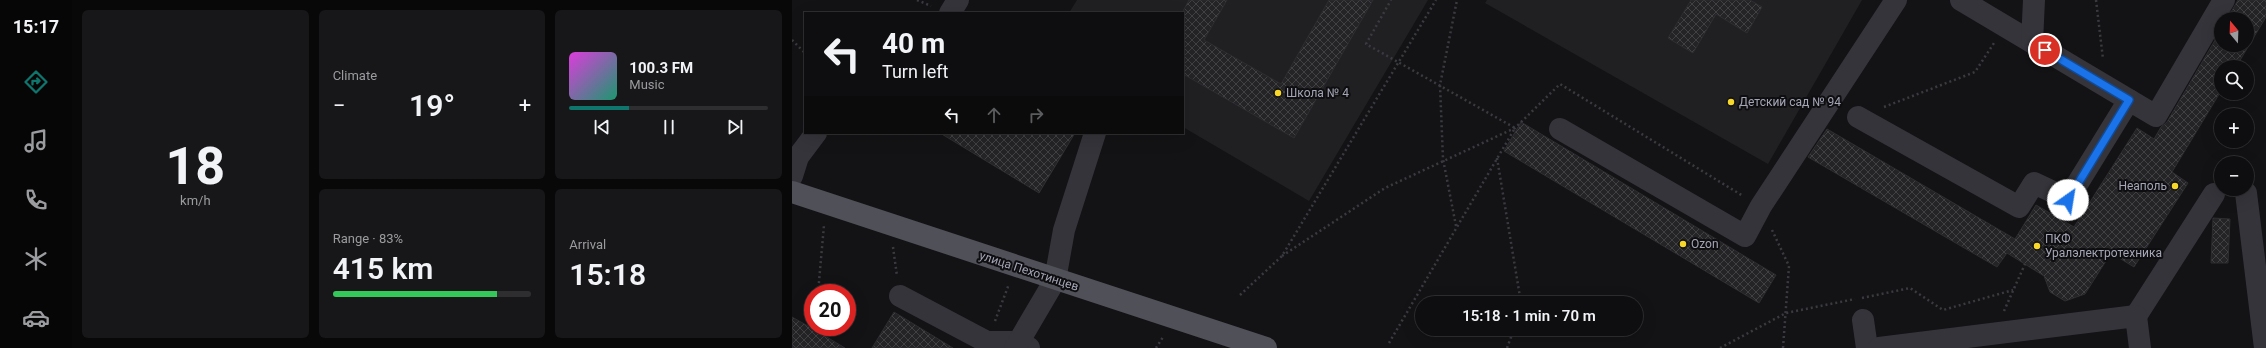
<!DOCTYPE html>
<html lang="en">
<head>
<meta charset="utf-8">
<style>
  :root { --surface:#0e0e10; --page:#171719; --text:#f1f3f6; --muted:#9b9c9f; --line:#2e2e30; --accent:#0f766e }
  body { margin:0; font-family:Roboto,sans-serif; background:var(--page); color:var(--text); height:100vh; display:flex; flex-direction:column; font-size:15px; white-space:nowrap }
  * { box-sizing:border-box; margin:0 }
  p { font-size:13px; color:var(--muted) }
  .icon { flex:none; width:22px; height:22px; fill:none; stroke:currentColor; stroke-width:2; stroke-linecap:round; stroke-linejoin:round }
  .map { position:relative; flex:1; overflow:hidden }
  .sheet { display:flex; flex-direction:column; gap:10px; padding:10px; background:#080809; width:720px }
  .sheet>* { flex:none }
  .top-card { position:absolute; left:12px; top:12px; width:380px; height:122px; border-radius:0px; box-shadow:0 4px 16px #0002,0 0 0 1px var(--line); background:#0e0e10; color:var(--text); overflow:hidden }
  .needle { width:26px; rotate:341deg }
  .tools { position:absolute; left:1422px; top:12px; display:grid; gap:8px }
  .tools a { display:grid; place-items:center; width:40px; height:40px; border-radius:50%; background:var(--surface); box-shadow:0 4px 16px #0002,0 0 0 1px var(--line); font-size:20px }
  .speed { position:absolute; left:12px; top:284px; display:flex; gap:8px; font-size:20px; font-weight:700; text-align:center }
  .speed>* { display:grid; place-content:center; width:52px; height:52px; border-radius:50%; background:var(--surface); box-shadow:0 4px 16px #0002,0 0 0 1px var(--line); line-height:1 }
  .speed .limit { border:6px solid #d22; background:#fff; color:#111 }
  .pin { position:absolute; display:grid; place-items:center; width:34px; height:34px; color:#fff; margin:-17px; border:2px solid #fff; border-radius:50%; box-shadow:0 1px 4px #0007 }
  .me { position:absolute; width:44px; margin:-22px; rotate:32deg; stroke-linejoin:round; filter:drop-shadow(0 0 3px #0008) }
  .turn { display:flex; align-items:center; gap:14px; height:84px; padding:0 12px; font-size:18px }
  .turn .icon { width:52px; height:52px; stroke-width:2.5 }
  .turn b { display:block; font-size:28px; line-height:34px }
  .lanes { display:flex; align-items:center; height:38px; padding:0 12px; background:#0003; justify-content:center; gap:20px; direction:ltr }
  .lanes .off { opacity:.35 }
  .big { font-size:30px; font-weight:600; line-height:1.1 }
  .sheet .widget { flex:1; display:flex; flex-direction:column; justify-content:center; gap:6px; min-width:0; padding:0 14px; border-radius:6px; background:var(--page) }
  .sheet .dial { align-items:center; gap:0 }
  .dial b { font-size:52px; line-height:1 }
  .song { display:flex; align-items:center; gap:12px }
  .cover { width:48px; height:48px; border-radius:6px; background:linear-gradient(135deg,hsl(300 70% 55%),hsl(160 70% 35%)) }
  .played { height:4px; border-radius:2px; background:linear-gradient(90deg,var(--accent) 30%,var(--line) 30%) }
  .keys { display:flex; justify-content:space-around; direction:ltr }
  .heat { display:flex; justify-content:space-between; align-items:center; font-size:22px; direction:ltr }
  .charge { height:6px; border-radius:3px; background:linear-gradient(90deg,#34c759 83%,var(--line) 0) }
  .sheet .tiles { flex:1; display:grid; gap:10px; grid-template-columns:repeat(3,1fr) }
  .widget:first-child { grid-row:span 2 }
  .trip { position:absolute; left:623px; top:296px; width:228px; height:40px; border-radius:20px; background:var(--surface); box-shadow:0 4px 16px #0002,0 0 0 1px var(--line); font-weight:600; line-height:40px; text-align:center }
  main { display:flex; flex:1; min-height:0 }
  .tab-bar { display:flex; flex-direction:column; width:72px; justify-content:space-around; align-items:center; background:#060606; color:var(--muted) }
  .tab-bar .icon { width:28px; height:28px }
  .tab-bar .on { color:var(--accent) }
  .tab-bar b { font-size:18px; color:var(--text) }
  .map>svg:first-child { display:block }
  .built { fill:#201f22 }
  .building { fill:url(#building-cross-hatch); stroke:#2e2d31 }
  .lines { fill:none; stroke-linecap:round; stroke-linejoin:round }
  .path { stroke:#3a3b41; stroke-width:2.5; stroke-dasharray:2 3; stroke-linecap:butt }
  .minor { stroke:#34343a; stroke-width:22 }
  .major { stroke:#505059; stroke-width:22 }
  .route-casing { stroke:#114b97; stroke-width:10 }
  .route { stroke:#1a73e8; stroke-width:7 }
  .poi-dot { fill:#f6d72a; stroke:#0e0e10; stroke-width:1.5 }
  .labels { text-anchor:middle; stroke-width:4; stroke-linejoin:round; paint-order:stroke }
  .poi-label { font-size:12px; fill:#a4a6b6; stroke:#0e0e10; text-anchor:start }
  .street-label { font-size:12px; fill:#a4a6b6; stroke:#0e0e10 }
</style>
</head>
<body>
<main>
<nav class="tab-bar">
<b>15:17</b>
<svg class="icon on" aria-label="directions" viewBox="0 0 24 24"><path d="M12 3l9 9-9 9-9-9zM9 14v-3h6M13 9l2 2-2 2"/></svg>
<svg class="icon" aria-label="music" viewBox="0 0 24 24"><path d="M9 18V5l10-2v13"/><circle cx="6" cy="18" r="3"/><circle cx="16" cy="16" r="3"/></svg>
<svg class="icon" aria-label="phone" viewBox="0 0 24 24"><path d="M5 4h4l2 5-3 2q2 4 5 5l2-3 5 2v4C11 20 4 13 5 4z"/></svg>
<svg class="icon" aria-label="climate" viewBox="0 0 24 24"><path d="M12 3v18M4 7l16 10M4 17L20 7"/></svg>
<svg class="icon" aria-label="car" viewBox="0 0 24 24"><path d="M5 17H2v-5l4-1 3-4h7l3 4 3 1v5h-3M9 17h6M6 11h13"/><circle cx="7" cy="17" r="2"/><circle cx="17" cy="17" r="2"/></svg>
</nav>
<section class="sheet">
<div class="tiles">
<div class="widget dial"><b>18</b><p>km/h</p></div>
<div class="widget"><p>Climate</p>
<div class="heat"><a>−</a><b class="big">19°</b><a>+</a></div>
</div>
<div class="widget">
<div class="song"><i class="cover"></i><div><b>100.3 FM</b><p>Music</p></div></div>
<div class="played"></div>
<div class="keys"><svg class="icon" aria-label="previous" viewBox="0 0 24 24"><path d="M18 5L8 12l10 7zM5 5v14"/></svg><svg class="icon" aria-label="pause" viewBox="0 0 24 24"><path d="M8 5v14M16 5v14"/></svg><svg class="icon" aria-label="next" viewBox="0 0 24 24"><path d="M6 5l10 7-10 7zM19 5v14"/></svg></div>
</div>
<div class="widget"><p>Range · 83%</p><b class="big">415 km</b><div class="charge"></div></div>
<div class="widget"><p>Arrival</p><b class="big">15:18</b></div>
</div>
</section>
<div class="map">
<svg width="1474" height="348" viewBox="0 0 1474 348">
  <defs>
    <pattern id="building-cross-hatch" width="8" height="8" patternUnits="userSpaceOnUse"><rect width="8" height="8" fill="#242326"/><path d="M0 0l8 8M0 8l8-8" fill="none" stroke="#414043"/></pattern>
  </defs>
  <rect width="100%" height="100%" fill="#131315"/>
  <g class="built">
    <path d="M285,0h351l-119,201 -126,-74v-114h-114z"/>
    <path d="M695,0h375l-94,164 -283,-161z"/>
  </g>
  <g class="building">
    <path d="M397,0h38l-23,40 77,44 48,-84h44l-79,138 -111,-64v-63z"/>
    <path d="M899,0h59l12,7 -15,26 -31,-19 -23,39 -25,-15z"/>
    <path d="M1446,0h28v17l-30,50h-15v24l-49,81 16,11 -54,84 -23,-14 -26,41 -20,7 -15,-9 -6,-16 -37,-23 -10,14 -189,-110 19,-28 188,110 21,-34 38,22 63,-99 17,11 7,-12 6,-5 54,-92v15h26v-26h-20z"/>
    <path d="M729,122l255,153 -17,28 -255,-152z"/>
    <path d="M148,133h135l-36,60z"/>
    <path d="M1421,218l17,1 -2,44h-17z"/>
    <path d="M102,312l59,36h-81z"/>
    <path d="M0,317l23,13 30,18h-53z"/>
  </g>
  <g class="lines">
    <g class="path">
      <path d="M125,0l14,6"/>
      <path d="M1304,0l7,59"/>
      <path d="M0,40l13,13"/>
      <path d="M1092,107l91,-35 19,-29"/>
      <path d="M705,158l24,145"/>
      <path d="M664,226l-13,-67 -3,-74 17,-85"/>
      <path d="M980,230l17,36 -6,82"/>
      <path d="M101,247l4,29"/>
      <path d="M490,256l103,-68 130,-60 45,-44 183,112"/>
      <path d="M26,293l6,-68"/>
      <path d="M448,295l42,-39 154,-256"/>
      <path d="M1070,298l48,-10 33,22 70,-20"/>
      <path d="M1212,311l21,-47"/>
      <path d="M203,321l14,-37"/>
      <path d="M23,330v-3"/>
      <path d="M597,343l126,-215 -149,-84 25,-44"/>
      <path d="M364,348l7,-11"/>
      <path d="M715,348l7,-19"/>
      <path d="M928,348l66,-35 69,-14"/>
    </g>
    <g class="minor">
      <path d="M1169,0l168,100"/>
      <path d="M158,13l8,-13"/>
      <path d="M1240,42l2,-42"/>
      <path d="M1066,117l161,90 15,-24 34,16 61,-99 27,16 68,-116"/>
      <path d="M768,129l185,107 16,-30 135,-206"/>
      <path d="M0,176l6,-19 18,-24"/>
      <path d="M1454,193l19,155"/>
      <path d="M108,296l87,46h31l11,6"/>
      <path d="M1344,316l78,-122"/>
      <path d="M1071,320l4,28"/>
      <path d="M223,348l40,-68 9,-50 31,-97"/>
      <path d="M1087,348l257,-32 4,32"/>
    </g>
    <path class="major" d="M0,192l474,156"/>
  </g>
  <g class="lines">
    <defs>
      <path id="route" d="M1253,50l84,50 -61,100"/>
    </defs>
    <use href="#route" class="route-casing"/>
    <use href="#route" class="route"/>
  </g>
  <g class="poi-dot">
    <circle cx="486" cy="93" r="4"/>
    <circle cx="939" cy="102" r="4"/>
    <circle cx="1383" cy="186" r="4"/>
    <circle cx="891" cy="244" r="4"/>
    <circle cx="1245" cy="246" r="4"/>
  </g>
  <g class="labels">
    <g class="poi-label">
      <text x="494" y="97">Школа № 4</text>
      <text x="947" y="106">Детский сад № 94</text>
      <text x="1375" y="190" text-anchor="end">Неаполь</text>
      <text x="1253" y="243">ПКФ<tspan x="1253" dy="14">Уралэлектротехника</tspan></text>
      <text x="899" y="248">Ozon</text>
    </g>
    <g class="street-label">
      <text transform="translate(237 271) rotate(18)" y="4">улица Пехотинцев</text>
    </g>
  </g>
</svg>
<div class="tools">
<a><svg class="needle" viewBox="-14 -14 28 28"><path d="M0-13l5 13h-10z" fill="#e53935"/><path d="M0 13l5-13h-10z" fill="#9b9c9f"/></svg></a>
<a><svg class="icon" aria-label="search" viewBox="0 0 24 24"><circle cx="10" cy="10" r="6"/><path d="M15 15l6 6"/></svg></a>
<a>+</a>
<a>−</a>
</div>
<div class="speed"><div class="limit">20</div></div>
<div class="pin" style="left:1253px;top:50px;background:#d93025"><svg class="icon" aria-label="arrive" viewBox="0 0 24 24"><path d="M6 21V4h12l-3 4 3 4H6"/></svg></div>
<svg class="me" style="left:1276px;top:200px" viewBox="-20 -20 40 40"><circle r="19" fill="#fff"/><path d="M0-13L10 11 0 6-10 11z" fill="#1a73e8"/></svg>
<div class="trip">15:18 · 1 min · 70 m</div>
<div class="top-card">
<div class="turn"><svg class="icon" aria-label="left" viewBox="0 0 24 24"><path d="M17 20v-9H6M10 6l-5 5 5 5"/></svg><div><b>40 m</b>Turn left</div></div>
<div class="lanes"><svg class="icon" aria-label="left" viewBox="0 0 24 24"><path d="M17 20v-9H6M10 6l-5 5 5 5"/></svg><svg class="icon off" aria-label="ahead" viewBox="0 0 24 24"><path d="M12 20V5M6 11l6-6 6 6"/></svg><svg class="icon off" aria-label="right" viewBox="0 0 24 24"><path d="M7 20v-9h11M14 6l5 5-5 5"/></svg></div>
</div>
</div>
</main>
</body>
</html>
